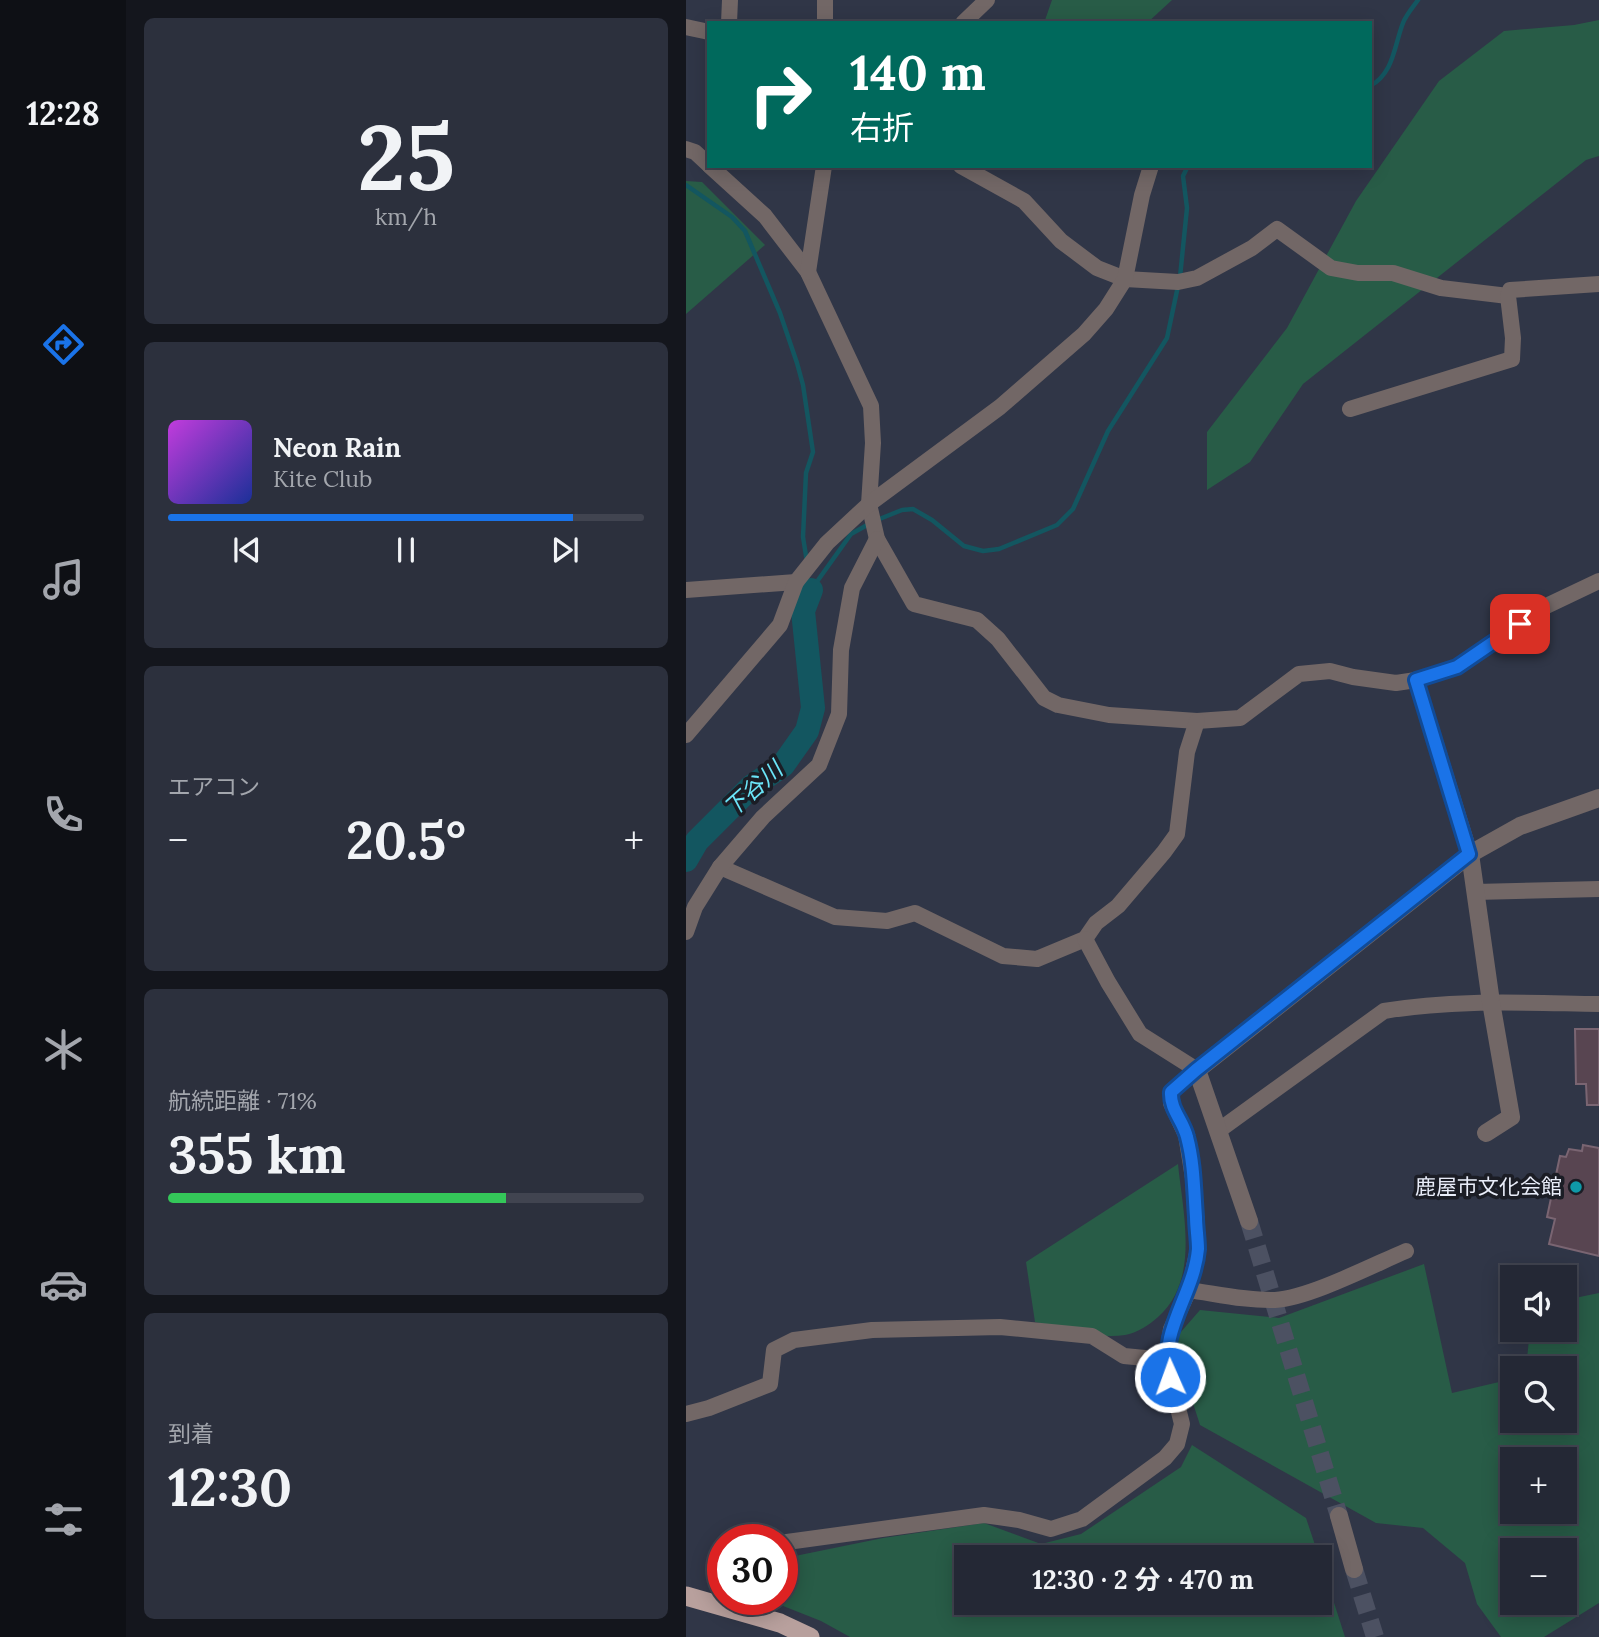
<!DOCTYPE html>
<html lang="ja">
<head>
<meta charset="utf-8">
<style>
  :root { --surface:#242835; --page:#2c303d; --text:#f1f3f6; --muted:#a3a6ad; --line:#414450; --accent:#1a73e8 }
  body { margin:0; font-family:Lora,"Noto Sans JP",serif; background:var(--page); color:var(--text); height:100vh; display:flex; flex-direction:column; font-size:26px; white-space:nowrap }
  * { box-sizing:border-box; margin:0 }
  p { font-size:23px; color:var(--muted) }
  .icon { flex:none; width:38px; height:38px; fill:none; stroke:currentColor; stroke-width:2; stroke-linecap:round; stroke-linejoin:round }
  .map { position:relative; flex:1; overflow:hidden }
  .drawer { display:flex; flex-direction:column; gap:18px; padding:18px; background:#14161d; width:560px }
  .drawer>* { flex:none }
  .top-card { position:absolute; left:21px; top:21px; width:665px; height:147px; border-radius:0px; box-shadow:0 4px 18px #0003,0 0 0 2px var(--line); background:#00695c; color:#fff; overflow:hidden }
  .fabs { position:absolute; left:814px; top:1265px; display:grid; gap:14px }
  .fabs a { display:grid; place-items:center; width:77px; height:77px; border-radius:0px; background:var(--surface); box-shadow:0 4px 18px #0003,0 0 0 2px var(--line); font-size:35px }
  .speed { position:absolute; left:21px; top:1524px; display:flex; gap:14px; font-size:35px; font-weight:700; text-align:center }
  .speed>* { display:grid; place-content:center; width:91px; height:91px; border-radius:50%; background:var(--surface); box-shadow:0 4px 18px #0003,0 0 0 2px var(--line); line-height:1 }
  .speed .limit { border:10px solid #d22; background:#fff; color:#111 }
  .pin { position:absolute; display:grid; place-items:center; width:60px; height:60px; color:#fff; margin:-30px; border-radius:14px; box-shadow:0 4px 10px #0006 }
  .me { position:absolute; width:77px; margin:-38px; rotate:358deg; stroke-linejoin:round; filter:drop-shadow(0 0 5px #0008) }
  .turn { display:flex; align-items:center; gap:24px; height:147px; padding:0 28px; font-size:32px }
  .turn .icon { width:91px; height:91px; stroke-width:2.5 }
  .turn b { display:block; font-size:49px; line-height:60px }
  .big { font-size:52px; font-weight:700; line-height:1.1 }
  .drawer .widget { flex:1; display:flex; flex-direction:column; justify-content:center; gap:10px; min-width:0; padding:0 24px; border-radius:10px; background:var(--page) }
  .drawer .dial { align-items:center; gap:0 }
  .dial b { font-size:91px; line-height:1 }
  .song { display:flex; align-items:center; gap:21px }
  .cover { width:84px; height:84px; border-radius:10px; background:linear-gradient(135deg,hsl(290 70% 55%),hsl(230 70% 35%)) }
  .played { height:7px; border-radius:4px; background:linear-gradient(90deg,var(--accent) 85%,var(--line) 85%) }
  .keys { display:flex; justify-content:space-around; direction:ltr }
  .heat { display:flex; justify-content:space-between; align-items:center; font-size:38px; direction:ltr }
  .charge { height:10px; border-radius:5px; background:linear-gradient(90deg,#34c759 71%,var(--line) 0) }
  .trip { position:absolute; left:268px; top:1545px; width:378px; height:70px; border-radius:0px; background:var(--surface); box-shadow:0 4px 18px #0003,0 0 0 2px var(--line); font-weight:700; line-height:70px; text-align:center }
  main { display:flex; flex:1; min-height:0 }
  .dock { display:flex; flex-direction:column; width:126px; justify-content:space-around; align-items:center; background:#0e1015; color:var(--muted) }
  .dock .icon { width:49px; height:49px }
  .dock .current { color:var(--accent) }
  .dock b { font-size:32px; color:var(--text) }
  .map>svg:first-child { display:block }
  .green { fill:#285c47; fill-rule:evenodd }
  .lines { fill:none; stroke-linecap:round; stroke-linejoin:round }
  .stream { stroke:#135660; stroke-width:4.5 }
  .river { stroke:#135660; stroke-width:24 }
  .building { fill:#584551; stroke:#7a6572; stroke-width:2 }
  .tertiary-tunnel { stroke:#4c5162; stroke-width:18; stroke-dasharray:18 9; stroke-linecap:butt }
  .minor { stroke:#726766; stroke-width:16 }
  .tertiary { stroke:#726766; stroke-width:18 }
  .trunk { stroke:#b8a09d; stroke-width:19 }
  .route-casing { stroke:#114b97; stroke-width:18 }
  .route { stroke:#1a73e8; stroke-width:12 }
  .culture-dot { fill:#0f9aa8; stroke:#1b1d25; stroke-width:2.5 }
  .labels { text-anchor:middle; stroke-width:7; stroke-linejoin:round; paint-order:stroke }
  .poi-label { font-size:21px; fill:#e9edf9; stroke:#1b1d25; text-anchor:end }
  .water-label { font-size:23px; font-style:italic; fill:#6be5f8; stroke:#1b1d25 }
</style>
</head>
<body>
<main>
<nav class="dock">
<b>12:28</b>
<svg class="icon current" aria-label="directions" viewBox="0 0 24 24"><path d="M12 3l9 9-9 9-9-9zM9 14v-3h6M13 9l2 2-2 2"/></svg>
<svg class="icon" aria-label="music" viewBox="0 0 24 24"><path d="M9 18V5l10-2v13"/><circle cx="6" cy="18" r="3"/><circle cx="16" cy="16" r="3"/></svg>
<svg class="icon" aria-label="phone" viewBox="0 0 24 24"><path d="M5 4h4l2 5-3 2q2 4 5 5l2-3 5 2v4C11 20 4 13 5 4z"/></svg>
<svg class="icon" aria-label="climate" viewBox="0 0 24 24"><path d="M12 3v18M4 7l16 10M4 17L20 7"/></svg>
<svg class="icon" aria-label="car" viewBox="0 0 24 24"><path d="M5 17H2v-5l4-1 3-4h7l3 4 3 1v5h-3M9 17h6M6 11h13"/><circle cx="7" cy="17" r="2"/><circle cx="17" cy="17" r="2"/></svg>
<svg class="icon" aria-label="filters" viewBox="0 0 24 24"><path d="M4 7h16M4 17h16"/><circle cx="9" cy="7" r="2"/><circle cx="15" cy="17" r="2"/></svg>
</nav>
<section class="drawer">
<div class="widget dial"><b>25</b><p>km/h</p></div>
<div class="widget">
<div class="song"><i class="cover"></i><div><b>Neon Rain</b><p>Kite Club</p></div></div>
<div class="played"></div>
<div class="keys"><svg class="icon" aria-label="previous" viewBox="0 0 24 24"><path d="M18 5L8 12l10 7zM5 5v14"/></svg><svg class="icon" aria-label="pause" viewBox="0 0 24 24"><path d="M8 5v14M16 5v14"/></svg><svg class="icon" aria-label="next" viewBox="0 0 24 24"><path d="M6 5l10 7-10 7zM19 5v14"/></svg></div>
</div>
<div class="widget"><p>エアコン</p>
<div class="heat"><a>−</a><b class="big">20.5°</b><a>+</a></div>
</div>
<div class="widget"><p>航続距離 · 71%</p><b class="big">355 km</b><div class="charge"></div></div>
<div class="widget"><p>到着</p><b class="big">12:30</b></div>
</section>
<div class="map">
<svg width="913" height="1637" viewBox="0 0 913 1637">
  <rect width="100%" height="100%" fill="#303647"/>
  <g class="green">
    <path d="M366,0h120l-25,23h-103z"/>
    <path d="M913,20v136l-13,4 -283,224 -53,78 -43,28v-58l80,-104 69,-127 83,-120 65,-50 70,-6z"/>
    <path d="M0,181l16,1 63,63 -79,69z"/>
    <path d="M492,1164c5,50 22,116 -20,153 -9,8 -21,16 -33,18 -28,5 -62,-8 -90,-13l-9,-60z"/>
    <path d="M738,1264l28,129 60,-14v42h52v-53h-38l4,-38h34l1,-30 34,-7v310l-55,34h-43l-24,-33 -12,-41 -42,-35 -47,-5 -176,-98 -27,-84 27,-31 79,8zM826,1460h52v52h-52zM826,1550h52v53h-52z"/>
    <path d="M506,1445l114,73 13,39 -353,1v45h354v-44l25,78h-495l-29,-16 -53,-21h14v-26l13,-18 88,-18 101,-15 57,21 40,-10 100,-67z"/>
  </g>
  <g class="lines">
    <g class="stream">
      <path d="M684,86c24,-13 24,-40 33,-63 3,-8 10,-16 15,-23"/>
      <path d="M0,185l46,32 13,14 35,82 17,50 6,22 10,67 -7,21 -3,64 4,25"/>
      <path d="M494,277l7,-69 -4,-32 5,-10"/>
      <path d="M191,520l25,-10 11,-1 19,11 32,26 19,5 16,-2 58,-24 16,-16 35,-78 59,-93 11,-52"/>
      <path d="M125,590l40,-56 18,-10"/>
    </g>
    <path class="river" d="M0,860l11,-19 54,-54 32,-22 24,-34 6,-23 -10,-97 8,-21"/>
  </g>
  <g class="building">
    <path d="M889,1029h24v76h-12l-1,-21h-10z"/>
    <path d="M897,1145l16,3v108l-50,-12 6,-25 -8,-2 13,-61 6,1 3,-8 13,2z"/>
  </g>
  <g class="lines">
    <g class="tertiary-tunnel">
      <path d="M563,1221l90,295"/>
      <path d="M668,1569l21,68"/>
    </g>
    <g class="minor">
      <path d="M43,23l1,-23"/>
      <path d="M139,23v-23"/>
      <path d="M277,23l24,-23"/>
      <path d="M0,27l23,5"/>
      <path d="M0,149l9,3 14,13"/>
      <path d="M24,166l55,50 43,56 63,134 2,37 -4,61 8,35 37,65 63,16 21,19 46,59 14,7 51,10 88,6 43,-3 59,-44 31,-3 23,6 43,6 20,-3 41,-13 83,-58 59,-28"/>
      <path d="M275,166l63,35 37,40 36,27 28,11 53,3 19,-4 55,-30 25,-19 54,39 27,5h35l48,15 67,8"/>
      <path d="M122,272l16,-106"/>
      <path d="M664,409l162,-50 1,-21 -5,-42 2,-6 89,-6"/>
      <path d="M0,590l110,-8"/>
      <path d="M730,680l54,174"/>
      <path d="M0,735l94,-110 16,-43 31,-39 42,-39 131,-97 84,-73 22,-25 19,-30 17,-84 9,-29"/>
      <path d="M34,867l115,50 52,4 28,-8 88,43 34,3 48,-20 11,-16 22,-17 46,-54 13,-18 10,-82 10,-31"/>
      <path d="M789,892l124,-3"/>
      <path d="M0,932l9,-25 25,-40 43,-50 56,-52 20,-51 2,-64 11,-62 25,-49"/>
      <path d="M532,1131l166,-120c71,-12 143,-8 215,-7"/>
      <path d="M503,1290c28,4 58,11 86,10 34,-2 98,-35 131,-49"/>
      <path d="M0,1414l23,-6 61,-24 4,-34 20,-10 78,-10 128,-3 92,9 32,20 42,4"/>
      <path d="M96,1547l5,-5 197,-27 35,5 32,9 31,-10 83,-61 12,-14 5,-20 -16,-64 5,-31 18,-39 9,-41 -5,-71 -7,-43 -15,-32v-11l26,-22 -57,-36 -32,-52 -23,-43"/>
    </g>
    <g class="tertiary">
      <path d="M784,854l21,148 20,115 -25,16"/>
      <path d="M563,1221l-52,-151 273,-216 50,-28 79,-28"/>
      <path d="M653,1516l15,53"/>
    </g>
    <path class="trunk" d="M0,1596l94,27 30,14"/>
  </g>
  <g class="lines">
    <defs>
      <path id="route" d="M484,1377c-12,-46 24,-82 28,-128 0,-10 -2,-22 -2,-32 -2,-27 -2,-54 -9,-80 -4,-17 -17,-27 -16,-45l25,-22 273,-216 -53,-174 41,-13 63,-43"/>
    </defs>
    <use href="#route" class="route-casing"/>
    <use href="#route" class="route"/>
  </g>
  <circle class="culture-dot" cx="890" cy="1187" r="7"/>
  <g class="labels">
    <g class="poi-label">
      <text x="876" y="1194">鹿屋市文化会館</text>
    </g>
    <g class="water-label">
      <text transform="translate(67 789) rotate(-42)" y="8">下谷川</text>
    </g>
  </g>
</svg>
<div class="fabs">
<a><svg class="icon" aria-label="sound" viewBox="0 0 24 24"><path d="M4 9h4l5-4v14l-5-4H4zM17 9q2 3 0 6"/></svg></a>
<a><svg class="icon" aria-label="search" viewBox="0 0 24 24"><circle cx="10" cy="10" r="6"/><path d="M15 15l6 6"/></svg></a>
<a>+</a>
<a>−</a>
</div>
<div class="speed"><div class="limit">30</div></div>
<div class="pin" style="left:834px;top:624px;background:#d93025"><svg class="icon" aria-label="arrive" viewBox="0 0 24 24"><path d="M6 21V4h12l-3 4 3 4H6"/></svg></div>
<svg class="me" style="left:484px;top:1377px" viewBox="-20 -20 40 40"><circle r="17" fill="#1a73e8" stroke="#fff" stroke-width="3"/><path d="M0-11L8 9 0 5-8 9z" fill="#fff"/></svg>
<div class="trip">12:30 · 2 分 · 470 m</div>
<div class="top-card">
<div class="turn"><svg class="icon" aria-label="right" viewBox="0 0 24 24"><path d="M7 20v-9h11M14 6l5 5-5 5"/></svg><div><b>140 m</b>右折</div></div>
</div>
</div>
</main>
</body>
</html>
